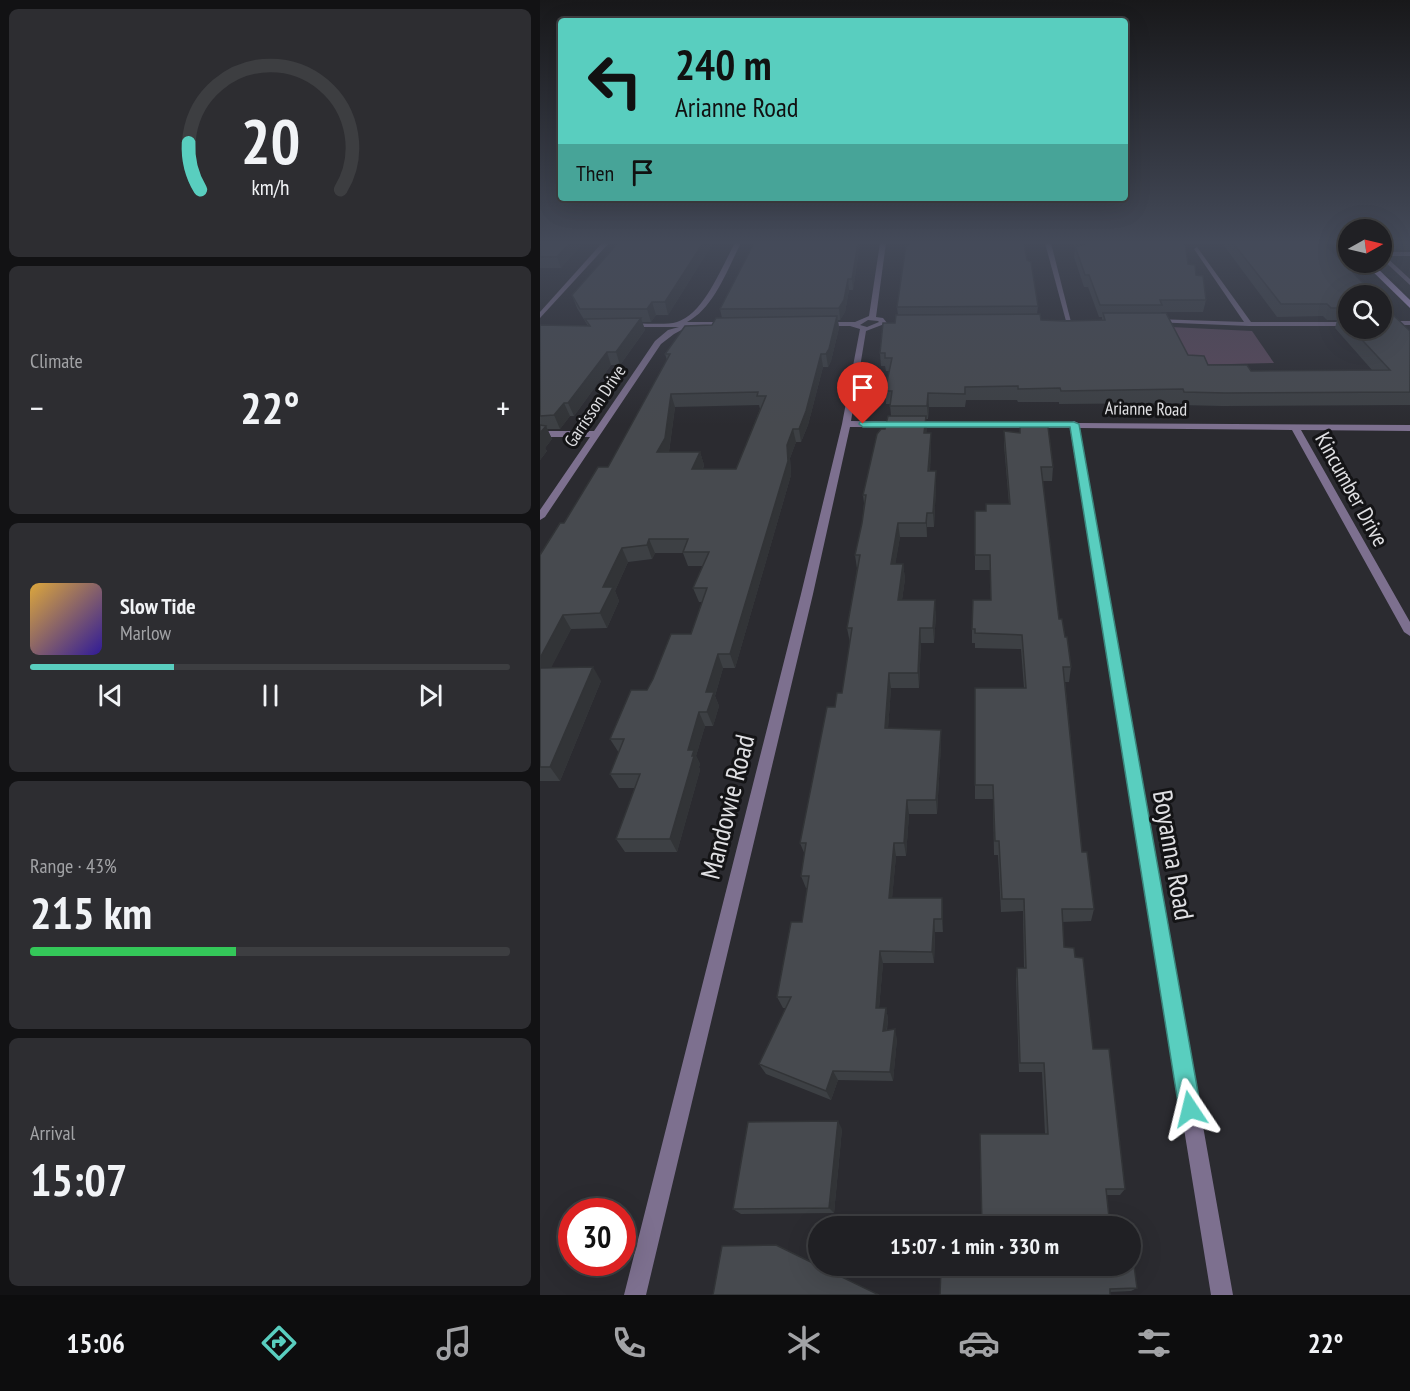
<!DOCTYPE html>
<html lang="en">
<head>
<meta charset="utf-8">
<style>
  :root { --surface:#202024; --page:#2d2d31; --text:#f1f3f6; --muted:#a2a3a6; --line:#3d3e41; --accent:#59cebf }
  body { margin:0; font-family:"PT Sans Narrow",sans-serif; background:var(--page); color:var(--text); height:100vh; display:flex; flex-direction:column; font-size:22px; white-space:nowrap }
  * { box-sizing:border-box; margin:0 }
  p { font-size:20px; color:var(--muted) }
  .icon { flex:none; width:33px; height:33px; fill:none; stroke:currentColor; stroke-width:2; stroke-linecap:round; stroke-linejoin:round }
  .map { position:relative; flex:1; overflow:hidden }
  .details { display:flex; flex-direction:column; gap:9px; padding:9px; background:#121214; width:540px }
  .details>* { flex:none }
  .banner { position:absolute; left:18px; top:18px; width:570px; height:183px; border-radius:6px; box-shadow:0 6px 24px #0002,0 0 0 2px var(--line); background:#59cebf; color:#111; overflow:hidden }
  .needle { width:39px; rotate:82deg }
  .buttons { position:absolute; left:798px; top:219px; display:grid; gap:12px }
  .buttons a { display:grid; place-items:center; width:54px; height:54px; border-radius:50%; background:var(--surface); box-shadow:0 6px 24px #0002,0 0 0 2px var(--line); font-size:30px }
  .speed { position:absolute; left:18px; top:1198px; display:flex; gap:12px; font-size:30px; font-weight:700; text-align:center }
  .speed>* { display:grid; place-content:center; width:78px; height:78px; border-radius:50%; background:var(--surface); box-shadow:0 6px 24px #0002,0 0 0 2px var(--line); line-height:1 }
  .speed .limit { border:9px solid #d22; background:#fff; color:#111 }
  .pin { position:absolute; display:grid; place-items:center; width:51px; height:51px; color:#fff; margin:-62px -26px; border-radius:50% 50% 50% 0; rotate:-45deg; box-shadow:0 0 6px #0007 }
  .pin .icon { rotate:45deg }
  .me { position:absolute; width:66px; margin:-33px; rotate:350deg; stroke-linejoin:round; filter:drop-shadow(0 0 4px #0008) }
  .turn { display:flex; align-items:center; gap:21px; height:126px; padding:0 18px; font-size:27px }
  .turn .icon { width:78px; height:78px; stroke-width:2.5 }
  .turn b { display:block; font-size:42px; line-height:51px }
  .then { display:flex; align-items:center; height:57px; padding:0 18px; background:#0003; gap:12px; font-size:22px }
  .big { font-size:45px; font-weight:700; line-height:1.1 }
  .details .card { flex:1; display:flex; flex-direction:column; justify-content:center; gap:9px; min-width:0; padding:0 21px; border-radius:9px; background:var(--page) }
  .details .dial { align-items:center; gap:0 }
  .dial svg { height:156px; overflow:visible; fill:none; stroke:var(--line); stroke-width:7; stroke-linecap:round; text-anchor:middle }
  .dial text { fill:var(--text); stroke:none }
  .song { display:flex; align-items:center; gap:18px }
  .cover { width:72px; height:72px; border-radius:9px; background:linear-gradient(135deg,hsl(40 70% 55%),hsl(250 70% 35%)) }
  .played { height:6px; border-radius:3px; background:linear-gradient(90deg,var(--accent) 30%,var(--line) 30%) }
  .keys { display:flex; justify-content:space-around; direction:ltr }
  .heat { display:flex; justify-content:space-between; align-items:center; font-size:33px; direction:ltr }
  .charge { height:9px; border-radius:4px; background:linear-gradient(90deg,#34c759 43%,var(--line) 0) }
  .trip { position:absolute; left:268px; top:1216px; width:333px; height:60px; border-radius:30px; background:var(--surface); box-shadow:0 6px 24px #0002,0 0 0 2px var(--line); font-weight:700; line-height:60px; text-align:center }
  .tab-bar { display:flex; height:96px; justify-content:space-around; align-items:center; background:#0d0d0e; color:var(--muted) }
  .tab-bar .icon { width:42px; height:42px }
  .tab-bar .selected { color:var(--accent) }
  .tab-bar b { font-size:27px; color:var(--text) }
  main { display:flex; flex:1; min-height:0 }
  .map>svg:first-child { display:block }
  .green { fill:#5b495c }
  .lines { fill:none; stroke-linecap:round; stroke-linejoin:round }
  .minor { fill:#7d708f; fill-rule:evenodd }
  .primary { fill:#d0b4f5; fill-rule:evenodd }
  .wall { fill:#3d4044; fill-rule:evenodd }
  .shaded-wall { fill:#323437 }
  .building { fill:#474a4f; stroke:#323437; stroke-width:1.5; fill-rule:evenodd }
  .route { fill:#59cebf; stroke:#3a867c; stroke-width:1.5 }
  .labels { text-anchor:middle; stroke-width:6; stroke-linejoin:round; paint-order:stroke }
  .far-street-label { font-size:18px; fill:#e0e0e3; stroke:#141416 }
  .street-label { font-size:22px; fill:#e0e0e3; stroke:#141416 }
  .near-street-label { font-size:27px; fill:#e0e0e3; stroke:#141416 }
</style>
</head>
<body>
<main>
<section class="details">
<div class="card dial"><svg viewBox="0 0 100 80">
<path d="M14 69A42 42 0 1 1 86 69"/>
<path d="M14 69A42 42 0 0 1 8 45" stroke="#59cebf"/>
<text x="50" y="56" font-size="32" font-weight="700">20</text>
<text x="50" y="72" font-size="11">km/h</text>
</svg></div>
<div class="card"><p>Climate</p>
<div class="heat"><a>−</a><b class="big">22°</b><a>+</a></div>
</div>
<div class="card">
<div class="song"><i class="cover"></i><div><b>Slow Tide</b><p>Marlow</p></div></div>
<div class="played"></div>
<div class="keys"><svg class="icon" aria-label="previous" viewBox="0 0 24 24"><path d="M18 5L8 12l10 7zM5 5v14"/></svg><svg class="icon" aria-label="pause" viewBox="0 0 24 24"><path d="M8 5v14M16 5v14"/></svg><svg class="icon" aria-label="next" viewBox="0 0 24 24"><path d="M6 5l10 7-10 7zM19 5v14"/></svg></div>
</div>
<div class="card"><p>Range · 43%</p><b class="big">215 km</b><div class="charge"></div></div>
<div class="card"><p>Arrival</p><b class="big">15:07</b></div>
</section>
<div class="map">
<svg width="870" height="1295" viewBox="0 0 870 1295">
  <rect width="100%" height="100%" fill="#2b2b30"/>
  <path class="green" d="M631,327l81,4 22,32 -83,2z"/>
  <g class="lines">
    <g class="minor">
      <path d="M62,243h7l-69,75v-6z"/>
      <path d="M195,243h6c-14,27 -27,65 -54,79h43l4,2 -2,1 -45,2 -13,7 -13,10 -116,173 -5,3v-10l50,-73h-50v-6h54l61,-90 13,-11 11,-3h-52l-4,-2 2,-1c14,-2 39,2 52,-2 27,-8 45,-56 58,-79z"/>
      <path d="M340,243h6l-10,74 7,1 4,5 -21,8 -15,90 219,2 4,-2 4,2 332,2v6l-109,-1 109,192v14l-6,-4 -112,-202 -213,-2 154,867h-22l-141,-867 -220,-1 -37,167 -167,701h-22l177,-701 41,-170 18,-95 -10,-3h-28l-4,-2 4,-2h33l14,-6zM328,320l10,1 1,1 -12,5 -7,-2z"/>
      <path d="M505,243h6l20,79 -5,-1z"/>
      <path d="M657,247l54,75h97v4h-99l-96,-4v-2l2,-1 89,3 -50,-73z"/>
      <path d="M842,252h28v4h-25l25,23v6l-28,-26z"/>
      <rect x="842" y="321" width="28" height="4"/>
    </g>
    <g class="primary">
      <path d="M803,243h5v4z"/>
      <path d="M823,262h8l39,38v8z"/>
    </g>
  </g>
  <g class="wall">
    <path d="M0,243h43l-22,25h-21z"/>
    <path d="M78,243h95l-45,72h-12l-5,7h-9l3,8 -25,35h-9l-37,51h-4l-10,13h-13l5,10 -7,9 2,3 -7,9v-135l48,1 -11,-18 -5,-13z"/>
    <path d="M320,243l-7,47h-4l-4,22 -5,8h-2l1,8 -8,33 -3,6h-5l-15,58 -7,17h-5l-6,16 1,17 -56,193h-12l-8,28 4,10 -6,20h-8l-9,30 4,8 -1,3 1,3 -23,82h-52l-9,-13 19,-51h-16l-9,-14 9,-21 -9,-14 81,-105 11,-32h-3l-6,-14 10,-22h-15l-5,-13h-28l-3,6 -24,3 -13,29 4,10 -12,27 -36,1 -20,38 50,14 -41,100h-20v-226l24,-32 44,-56 59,-107 -2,-6 47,-29 10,-7 -2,-9zM219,405l1,4 -24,60h-33l1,-4 -4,-13h-31l6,-45z"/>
    <path d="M532,243h113l3,21 8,11 10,25 -3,12h-42v1l27,42 20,10 43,6 121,-1 -37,-42 2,-8h-10l-4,-4 -46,1 -55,-74h102l40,41v2l-16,10v32h34l3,-14 25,17v74l-188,1 -41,-1 -1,-2 -121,1v-2h-41l-1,-2h-51l-1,7h-36l-1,12h-2v14h5v13l-1,25 6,14 -2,42h-7v10h-27l-5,27h8l2,15 -3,21 34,14 -2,29h-13l-2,45h-28l-3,40 53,16 -4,70h-28l-3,42h-10l-4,42h50l1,34h-8l-1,31h-51l-4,45h7l2,11 -1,11 10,9 -4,42 -55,-1 -7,20 -65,-26 -7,-10 27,-56h-3l-6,-11 25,-75 5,-34h-1l-5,-12 4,-21 -5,-12 35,-136 7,-14 8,-50 -3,-15 10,-59 -2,-14 7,-32 2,-20 -1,-8 22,-66 6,-13 -1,-12h-4l-1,-13 4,-20h-3l-1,-5h-4l-1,-13 15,-30 3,-8 -1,-8 130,-47 11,46 -1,8 4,6h61v-3h-3l-11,-30h-4l-10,-30 1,-9z"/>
    <path d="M842,243h28v7h-10l-18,-5z"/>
    <path d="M480,427l33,40 -1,14h-10l17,138 6,18 6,30 -2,15h-4l17,170 12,57 -3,12 -29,1 2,25 11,10 18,92 32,140 -5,6h-14l-61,-61 -3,-62h-23l-3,-93 1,-11h7l-1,-57 -22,1 -3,-57h-4l-1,-56h-18v-111h49l-3,-39 -46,-1v-5h-3v-14l19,-29 -1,-30h-15v-59h11l23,-7 -5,-59v-14l16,2z"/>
    <path d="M302,1129l-8,84 -93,1 -8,-5z"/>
    <path d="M442,1269l155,19 -6,3 -21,1z"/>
  </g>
  <g class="shaded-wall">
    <path d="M29,243h14l-22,25 -4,-11z"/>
    <path d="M163,243h10l-45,72 -3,-13z"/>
    <path d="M318,243h2l-7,47 -1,-11z"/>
    <path d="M308,279l1,11 -4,22 -5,8 -1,-12z"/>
    <path d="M112,302l4,13 -5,7 -4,-13z"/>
    <path d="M297,316l2,12 -8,33 -3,6 -2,-13z"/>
    <path d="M101,318l4,12 -25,35 -4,-13z"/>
    <path d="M67,352l4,13 -37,51 -6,-13z"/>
    <path d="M281,354l2,13 -15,58 -7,17 -2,-13z"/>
    <path d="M388,393l1,14 -1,12 -1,-13z"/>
    <path d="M131,394l4,13 -6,44 -12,1z"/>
    <path d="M24,403l6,13 -10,13 -6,-14z"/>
    <path d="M386,416l1,14 -2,16 -1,-13z"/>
    <path d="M6,426l6,13 -7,9 2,3 -7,9v-27z"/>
    <path d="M253,429l3,13 -6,16 1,17 -56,193 -5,-14 57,-209z"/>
    <path d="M391,433v13l-2,39 -1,-14z"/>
    <path d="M160,452l4,13 -8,17 -4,-13z"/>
    <path d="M396,471v14l-2,42 -1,-14z"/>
    <path d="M387,513v24l-1,-14z"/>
    <path d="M358,523l2,14 -7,42 -2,-15z"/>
    <path d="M109,539l6,14 -3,6 -5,-14z"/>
    <path d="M82,548l6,14 -13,29 4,10 -12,27 -7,-15 3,-26z"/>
    <path d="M363,564l2,15 -5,35 -2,-14z"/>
    <path d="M395,600l1,14 -2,29 -1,-15z"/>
    <path d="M23,615l8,14 -27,53 -4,-6v-18z"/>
    <path d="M380,628l1,15 -2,45 -1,-15z"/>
    <path d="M178,654l5,14 -8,28 4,10 -6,20 -6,-14 -1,-20z"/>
    <path d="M53,667l8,14 -41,100 -10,-14z"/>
    <path d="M349,673l2,15 -4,54 -2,-14z"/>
    <path d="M159,712l6,14 -9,30 4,8 -1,3 1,3 -23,82 -7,-13 18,-89z"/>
    <path d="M401,730v14l-4,70 -1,-14z"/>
    <path d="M367,800l2,14 -3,42 -2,-13z"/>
    <path d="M354,843l2,13 -5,54 -2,-12z"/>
    <path d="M402,898l1,12v22l-1,-13z"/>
    <path d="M394,919l1,13 -1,31 -2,-11z"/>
    <path d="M340,951l3,12 -5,56 -2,-11z"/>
    <path d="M346,1008l2,11 -3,22 -2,-10z"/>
    <path d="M355,1029l2,10 -4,42 -3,-9z"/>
    <path d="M293,1071l5,9 -7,20 -5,-9z"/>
    <path d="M298,1121l4,8 -8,84 -5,-5z"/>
  </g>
  <g class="building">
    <path d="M0,243h29l-12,14h-17z"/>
    <path d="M78,243h85l-38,59h-13l-5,7h-67l-8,-14z"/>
    <path d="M214,243h104l-6,36h-4l-4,21 -5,8 -119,1z"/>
    <path d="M369,243h115l3,17 4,2 7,44 -141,1 9,-62h3z"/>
    <path d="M542,243h103l3,21 7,1 1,10 7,1 3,24h-46l2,5h-62l-11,-30h-4l-10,-29 9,-1z"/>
    <path d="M693,243h91l40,41h-2l11,12h-25v12h-17l-4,-4h-46z"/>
    <path d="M842,304l3,3v7l8,1 17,16v61l-185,1 -41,-1 -1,-3 -122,2 -1,-3 -42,1v-3l-53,1v7l-37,-1 -1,13h-37l2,-15h-7l7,-33h-7v-5h-5l3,-30h12l1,-8 144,-1 1,6 24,1 40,-1 -2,-7h63l22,42 16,1 4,9h39l4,6 139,-1 -39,-42h31z"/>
    <path d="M808,315v11l-9,-10z"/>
    <path d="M297,316l-8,33 -3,5h-5l-15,57 -7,18h-6l-6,16 1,16 -58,193h-12l-12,38h8l-7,20h-8l-11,38h6l-2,6h2l-24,83h-54l24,-65h-30l14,-35h-14l21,-49h16l6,-11 18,-45h20l16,-46h-14l16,-36h-26l5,-13h-39l-2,6 -25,3 -19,39h10l-13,26 -37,2 -23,43v-103l20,-32h4l34,-56h10l62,-113h-5l20,-28 27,-1 4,-7zM218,392l-1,4h9l-30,73h-44l8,-17h-43l8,-14 6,-44z"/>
    <path d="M101,318l-25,34h-9l-39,51h-4l-10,12 -14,1v-91l50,1 -5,-7z"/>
    <path d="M348,416h38l-2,17h7l-3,38h8l-3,42h-6l-1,10h-28l-7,41h12l-5,36h37l-2,28h-13l-2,45h-29l-4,55 56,2 -5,70h-29l-3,43h-10l-5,55h53v21h-8l-2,33 -52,-1 -4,57h10l-3,23 12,-2 -5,43 -57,-1 -7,20 -67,-27 32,-67h-14l14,-75h11l7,-46h-8l5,-33h-6l27,-136h8l2,-14h5l10,-65h-5l13,-73h-5l7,-32 4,-28h-3l14,-61 4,-5h4z"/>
    <path d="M0,425l6,1 -6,7z"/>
    <path d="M480,427h28l5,40h-12l18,152h3l3,18h2l4,30h-8l19,185h5l7,57h-32l2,38 10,1 1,9 8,1 10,91h16l16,140h-19l4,38h-128l-2,-93h68l-4,-71h-24l-3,-95h9l-2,-69h-22l-3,-58h-4l-2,-56h-18v-97h51l-4,-53 -47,-2v-4h-3l1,-29h18l-1,-45h-15v-44h11v-7h24l-6,-73 16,2z"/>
    <path d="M53,667l-43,100h-10v-99z"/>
    <path d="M298,1121l-9,87 -96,1 15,-87z"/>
    <path d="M591,1243l6,45 -27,1v6h-170l1,-27 42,1v-3h148z"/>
    <path d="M236,1245l43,21 60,29h-166l9,-49z"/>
  </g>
  <linearGradient id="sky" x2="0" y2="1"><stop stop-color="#18181a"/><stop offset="0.57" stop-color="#444a59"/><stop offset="1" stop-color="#444a59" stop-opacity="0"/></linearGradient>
  <rect width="870" height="425" fill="url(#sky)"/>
  <path class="route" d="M320,422h214l5,2 122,685 -3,8 -8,3 -7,-3 -4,-8 -109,-682h-207l-4,-3z"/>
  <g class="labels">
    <g class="far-street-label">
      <text transform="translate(55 406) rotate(-56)" y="6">Garrisson Drive</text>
      <text transform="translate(606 409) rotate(1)" y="6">Arianne Road</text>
    </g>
    <g class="street-label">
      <text transform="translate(812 489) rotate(61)" y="8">Kincumber Drive</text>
    </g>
    <g class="near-street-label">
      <text transform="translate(188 807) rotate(-76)" y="9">Mandowie Road</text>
      <text transform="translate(633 855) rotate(80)" y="9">Boyanna Road</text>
    </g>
  </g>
</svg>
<div class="buttons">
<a><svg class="needle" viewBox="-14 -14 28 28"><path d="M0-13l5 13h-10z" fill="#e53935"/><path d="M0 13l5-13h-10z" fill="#a2a3a6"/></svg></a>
<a><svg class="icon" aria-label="search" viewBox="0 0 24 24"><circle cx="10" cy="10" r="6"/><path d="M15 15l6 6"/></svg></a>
</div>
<div class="speed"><div class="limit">30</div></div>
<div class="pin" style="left:323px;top:424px;background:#d93025"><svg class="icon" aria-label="arrive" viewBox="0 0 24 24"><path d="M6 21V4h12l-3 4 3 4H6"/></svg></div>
<svg class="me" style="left:650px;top:1109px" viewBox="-20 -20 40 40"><path d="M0-17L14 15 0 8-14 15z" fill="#59cebf" stroke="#fff" stroke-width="4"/></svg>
<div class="trip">15:07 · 1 min · 330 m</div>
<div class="banner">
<div class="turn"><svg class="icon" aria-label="left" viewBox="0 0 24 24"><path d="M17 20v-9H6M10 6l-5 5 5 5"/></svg><div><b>240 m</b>Arianne Road</div></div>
<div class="then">Then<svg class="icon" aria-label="arrive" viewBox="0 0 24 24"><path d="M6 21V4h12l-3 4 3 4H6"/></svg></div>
</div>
</div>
</main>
<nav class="tab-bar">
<b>15:06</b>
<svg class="icon selected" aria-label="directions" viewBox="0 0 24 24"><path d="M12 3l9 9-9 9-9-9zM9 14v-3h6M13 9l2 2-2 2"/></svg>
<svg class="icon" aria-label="music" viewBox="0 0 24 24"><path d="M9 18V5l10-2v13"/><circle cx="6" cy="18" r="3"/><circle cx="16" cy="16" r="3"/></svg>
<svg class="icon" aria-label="phone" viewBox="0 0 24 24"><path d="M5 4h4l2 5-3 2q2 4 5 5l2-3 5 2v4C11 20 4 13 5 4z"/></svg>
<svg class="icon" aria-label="climate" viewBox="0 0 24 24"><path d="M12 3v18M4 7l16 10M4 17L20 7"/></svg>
<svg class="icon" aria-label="car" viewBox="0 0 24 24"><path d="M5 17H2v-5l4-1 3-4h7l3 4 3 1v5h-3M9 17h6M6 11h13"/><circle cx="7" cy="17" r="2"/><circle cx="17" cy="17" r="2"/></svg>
<svg class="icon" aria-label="filters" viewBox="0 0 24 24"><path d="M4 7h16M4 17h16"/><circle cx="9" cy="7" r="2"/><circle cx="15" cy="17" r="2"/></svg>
<b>22°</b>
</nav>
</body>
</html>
